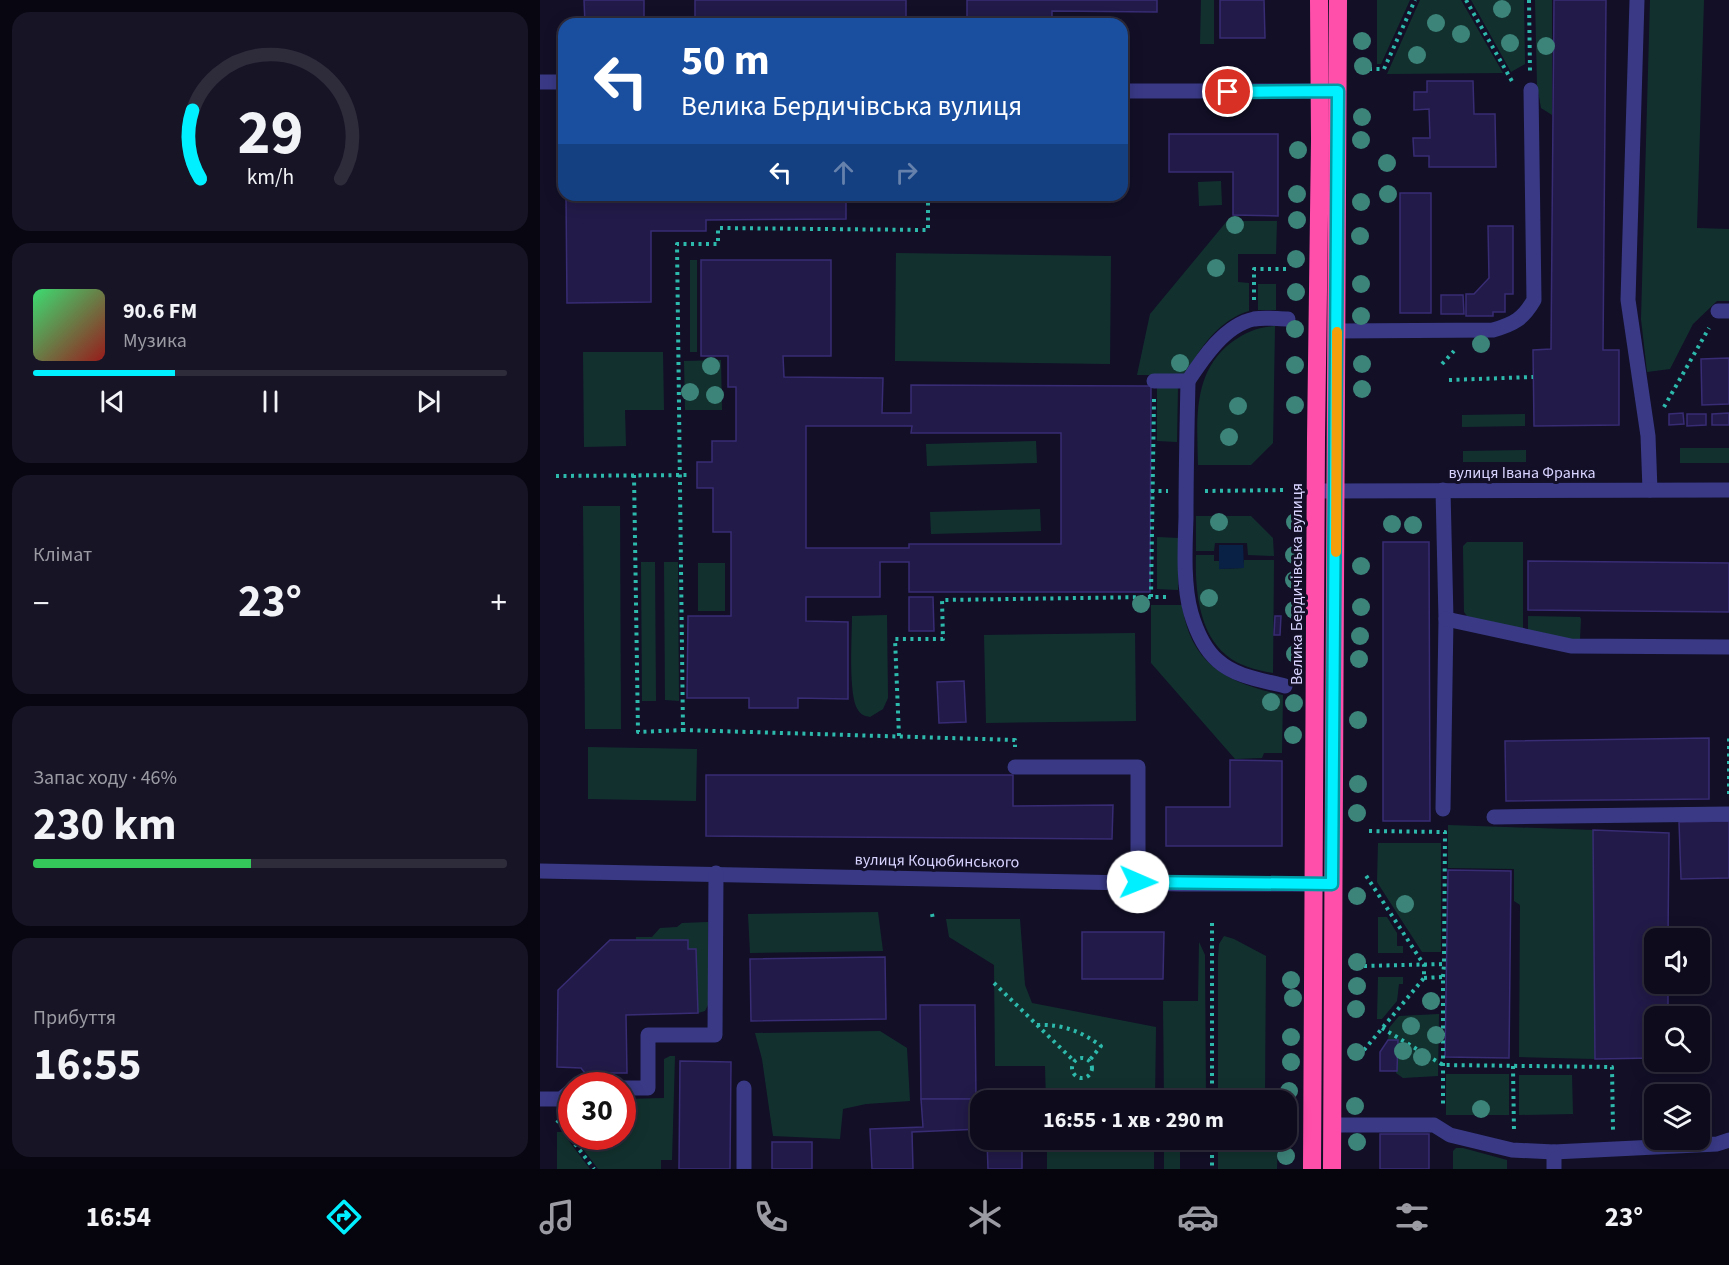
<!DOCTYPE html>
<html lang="uk">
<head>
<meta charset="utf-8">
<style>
  :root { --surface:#0e0b1d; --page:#171426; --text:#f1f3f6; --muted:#9b9ba4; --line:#2e2b3b; --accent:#00f0ff }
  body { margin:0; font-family:"Source Sans 3",sans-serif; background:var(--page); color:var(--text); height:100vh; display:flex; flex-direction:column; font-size:22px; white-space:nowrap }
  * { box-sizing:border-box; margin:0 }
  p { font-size:20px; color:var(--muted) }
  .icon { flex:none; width:33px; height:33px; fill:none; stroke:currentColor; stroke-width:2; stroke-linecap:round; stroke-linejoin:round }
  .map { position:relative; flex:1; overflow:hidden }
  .panel { display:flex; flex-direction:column; gap:12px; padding:12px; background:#080610; width:540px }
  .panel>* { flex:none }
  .top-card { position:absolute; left:18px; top:18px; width:570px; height:183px; border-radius:18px; box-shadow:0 3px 15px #0003,0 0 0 2px var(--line); background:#1a4fa0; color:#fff; overflow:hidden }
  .tools { position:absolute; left:1104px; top:928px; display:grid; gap:12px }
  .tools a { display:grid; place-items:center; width:66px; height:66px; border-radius:12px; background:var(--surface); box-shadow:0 3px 15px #0003,0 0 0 2px var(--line); font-size:30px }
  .speed { position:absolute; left:18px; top:1072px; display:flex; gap:12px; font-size:30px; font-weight:700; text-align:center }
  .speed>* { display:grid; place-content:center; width:78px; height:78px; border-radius:50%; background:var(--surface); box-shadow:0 3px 15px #0003,0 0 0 2px var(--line); line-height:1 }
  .speed .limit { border:9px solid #d22; background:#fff; color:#111 }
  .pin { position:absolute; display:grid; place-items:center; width:51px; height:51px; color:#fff; margin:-26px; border:3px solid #fff; border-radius:50%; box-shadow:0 2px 6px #0007 }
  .me { position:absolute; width:66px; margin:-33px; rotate:91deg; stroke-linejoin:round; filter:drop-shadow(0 0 4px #0008) }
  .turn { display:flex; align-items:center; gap:21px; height:126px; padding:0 24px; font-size:27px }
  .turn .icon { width:78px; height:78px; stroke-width:2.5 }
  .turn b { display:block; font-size:42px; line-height:51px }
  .lanes { display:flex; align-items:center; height:57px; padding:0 24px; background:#0003; justify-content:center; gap:30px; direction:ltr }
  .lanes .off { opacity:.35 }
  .big { font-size:45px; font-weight:700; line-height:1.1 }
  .panel .widget { flex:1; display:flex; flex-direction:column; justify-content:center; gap:9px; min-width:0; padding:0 21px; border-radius:18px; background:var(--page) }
  .panel .dial { align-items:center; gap:0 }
  .dial svg { height:156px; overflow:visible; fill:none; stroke:var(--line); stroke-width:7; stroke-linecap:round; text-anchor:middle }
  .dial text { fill:var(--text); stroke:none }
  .song { display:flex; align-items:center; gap:18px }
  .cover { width:72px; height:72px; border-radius:9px; background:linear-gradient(135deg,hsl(140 70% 55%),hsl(0 70% 35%)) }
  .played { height:6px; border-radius:3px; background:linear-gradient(90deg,var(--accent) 30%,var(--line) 30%) }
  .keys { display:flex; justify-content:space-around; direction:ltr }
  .heat { display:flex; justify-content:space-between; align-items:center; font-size:33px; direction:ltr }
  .charge { height:9px; border-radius:4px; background:linear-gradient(90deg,#34c759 46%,var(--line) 0) }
  .trip { position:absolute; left:430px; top:1090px; width:327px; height:60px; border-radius:18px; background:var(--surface); box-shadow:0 3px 15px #0003,0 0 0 2px var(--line); font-weight:700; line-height:60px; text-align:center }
  .tabs { display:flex; height:96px; justify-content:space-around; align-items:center; background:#06040c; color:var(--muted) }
  .tabs .icon { width:42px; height:42px }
  .tabs .selected { color:var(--accent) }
  .tabs b { font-size:27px; color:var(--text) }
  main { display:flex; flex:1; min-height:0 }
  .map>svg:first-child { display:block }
  .green { fill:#12312e }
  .water { fill:#092145 }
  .building { fill:#221a48; stroke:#382c74; stroke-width:1.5; fill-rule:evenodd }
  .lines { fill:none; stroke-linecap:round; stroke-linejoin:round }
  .path { stroke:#2dbaac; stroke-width:4; stroke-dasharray:3 4.5; stroke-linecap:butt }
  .minor { stroke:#393986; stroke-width:15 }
  .highway { stroke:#ff4fab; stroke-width:18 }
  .tree { fill:#3c8379 }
  .route-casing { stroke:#009ca6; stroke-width:15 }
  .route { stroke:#00f0ff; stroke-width:10 }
  .slow { stroke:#f59e0b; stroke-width:10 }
  .labels { text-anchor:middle; stroke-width:6; stroke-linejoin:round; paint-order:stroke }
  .street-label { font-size:16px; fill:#d8d4ff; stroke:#120f27 }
</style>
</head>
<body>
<main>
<section class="panel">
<div class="widget dial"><svg viewBox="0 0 100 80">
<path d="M14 69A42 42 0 1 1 86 69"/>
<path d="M14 69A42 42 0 0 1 10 34" stroke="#00f0ff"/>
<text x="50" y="56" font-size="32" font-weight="700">29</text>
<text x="50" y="72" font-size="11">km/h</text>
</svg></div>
<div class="widget">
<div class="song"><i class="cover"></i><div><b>90.6 FM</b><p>Музика</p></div></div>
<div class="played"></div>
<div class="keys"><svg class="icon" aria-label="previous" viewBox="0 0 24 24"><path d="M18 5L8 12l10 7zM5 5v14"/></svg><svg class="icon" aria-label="pause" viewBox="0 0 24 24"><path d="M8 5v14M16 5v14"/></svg><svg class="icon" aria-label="next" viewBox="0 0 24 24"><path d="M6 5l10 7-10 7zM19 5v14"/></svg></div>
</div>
<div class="widget"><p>Клімат</p>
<div class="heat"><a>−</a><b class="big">23°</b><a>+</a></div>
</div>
<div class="widget"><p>Запас ходу · 46%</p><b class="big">230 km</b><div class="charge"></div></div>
<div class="widget"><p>Прибуття</p><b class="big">16:55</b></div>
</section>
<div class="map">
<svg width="1189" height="1169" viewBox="0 0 1189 1169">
  <rect width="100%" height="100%" fill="#120f27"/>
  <g class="green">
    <path d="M661,0h13v44h-14z"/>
    <path d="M837,0h33l-29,64h-4z"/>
    <path d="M880,0h41l42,73 -116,1z"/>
    <path d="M931,0h53l1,64 -14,8z"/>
    <path d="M995,0h17v115l-11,-7 -4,-23z"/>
    <path d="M1110,0h54l-7,228 32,1v72h-12l-24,23 -23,45 -23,3 -6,-53z"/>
    <path d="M681,181l1,24 -23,1 -1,-24z"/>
    <path d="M687,221h50l-1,33h-38v28l11,1v28c-29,8 -51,38 -63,64h-49l13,-61z"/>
    <path d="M356,253l215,3 -1,108 -215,-3z"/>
    <rect x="150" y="260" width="7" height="92"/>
    <rect x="718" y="284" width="18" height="26"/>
    <path d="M735,326l-2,117 -22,22h-53c-1,-45 -6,-93 34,-123 14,-10 26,-15 43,-16z"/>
    <path d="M43,352h80l1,58h-39l1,36 -42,1z"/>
    <path d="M181,360l1,50h-37l-1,-49z"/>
    <path d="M617,386h21l-1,56 -20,-1z"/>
    <path d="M985,414v12l-63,1v-12z"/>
    <path d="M496,441l1,22 -110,3 -1,-22z"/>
    <rect x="1140" y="448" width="49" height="15"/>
    <path d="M986,450v12h-63v-11z"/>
    <path d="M43,506h37l1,223h-36z"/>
    <path d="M500,509l1,22 -110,3 -1,-22z"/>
    <path d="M656,516h55l22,22 1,18 -26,-1 -1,-12h-32l-1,8h-18z"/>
    <path d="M617,537l22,1 -1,52 -21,-1z"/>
    <path d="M927,542h56v90l-56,-16 -3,-4 -1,-66z"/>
    <path d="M656,555h18v6h5v8l24,-1 1,-8h30l-1,113c-17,-3 -34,-7 -47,-18 -28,-23 -31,-68 -30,-100z"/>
    <path d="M101,562h14l1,139h-14z"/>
    <path d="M124,562h14l1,139 -14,-1z"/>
    <rect x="158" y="563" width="27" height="48"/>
    <path d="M611,605h31c9,61 46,78 101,90l-1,58h-18l-2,5 -27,1 -84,-96z"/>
    <path d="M347,615l1,83 -5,11 -13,8c-5,-1 -9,-2 -12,-7 -10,-14 -6,-74 -6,-94z"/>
    <path d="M988,616l52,1 1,2 -1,20 -10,1 -42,-7z"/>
    <path d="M595,633l1,88 -150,2 -2,-88z"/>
    <path d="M48,747l109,2 -1,52 -108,-2z"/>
    <path d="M908,825l145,5 2,229 -76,-2 1,-152 -6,-4v-32l-66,-1z"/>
    <path d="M838,843h63v109h-19l-45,-70z"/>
    <path d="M338,912l5,39 -133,2 -2,-39z"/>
    <path d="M838,917h9l10,16v13h6v7h-25z"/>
    <path d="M406,919h74l5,66 7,18 124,24 -1,74h-109l-1,-35h-50l-1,-101 -45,-28z"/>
    <path d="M168,922l1,81 -4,8 -7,2 -2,-63 -8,-1 -1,-9h-51v-3h16l8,-9 17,-1 5,-4z"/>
    <path d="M684,936l10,3 32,17 -1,140 2,3 11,2h-60v-144l1,-13z"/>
    <path d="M659,942l6,13 1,146h-42l-1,-100h35z"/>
    <path d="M838,977h25v7h-4l-2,17 -15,18h-5z"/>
    <path d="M899,1014l-1,62 -35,2 -7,-5 2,-33h-10l1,-12 10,-12z"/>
    <path d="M340,1031l27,17 3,53 -44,3 -23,5 -3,30 -67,-3 -11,-77 -7,-26z"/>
    <path d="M130,1056h5l-3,104h-11v9h-63l-24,-32h48l1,-38 41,-1v-39z"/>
    <rect x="906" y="1074" width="63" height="41"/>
    <path d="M979,1075h53l1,39 -54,1z"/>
    <path d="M17,1132h5l28,37h-33z"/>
    <rect x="507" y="1140" width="107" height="29"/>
    <rect x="624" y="1140" width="16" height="29"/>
    <path d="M678,1140h60l-1,29h-59z"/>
    <path d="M916,1148h7l44,12v9h-54v-18z"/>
  </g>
  <path class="water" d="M679,545h24l1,23 -25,1z"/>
  <g class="building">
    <path d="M44,0h60v24h-59z"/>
    <rect x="155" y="0" width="211" height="24"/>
    <path d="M427,0h190v12l-105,-1v13h-85z"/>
    <path d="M680,0h44l1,38h-45z"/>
    <path d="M1014,0h52l-3,350h16v75l-85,1 -1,-76 18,-1z"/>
    <path d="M887,81h46l1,33h21l1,53h-67v-11h-15l-1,-18h17l-1,-29 -15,1v-18h13z"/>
    <path d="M582,129l6,1 -2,60h-4z"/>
    <path d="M629,134h109v82l-45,-1v-43h-64z"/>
    <rect x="860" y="193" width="31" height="120"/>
    <path d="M26,195h280v24l-140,1v11h-55v71l-84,1z"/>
    <path d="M948,226h25v68h-8v18h-12v4h-27v-22h8l15,-16z"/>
    <path d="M161,260h130v96h-48l1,21 99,1 -1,35h29v-28l240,1 -1,206h-241v-30h-29v35h-74v24l42,1v77l-50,-1v10h-49v-10h-62l1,-82h43v-84h-18v-44h-16v-26h15v-21h24v-54h-8v-31h-27zM266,426h106l-1,7h150v111h-152v4h-103z"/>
    <path d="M901,295h22l1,19h-23z"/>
    <path d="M1189,358v46l-27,1 -1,-46z"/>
    <path d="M1143,413l1,11 -15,1v-11z"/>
    <path d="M1189,413v12h-17v-11z"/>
    <path d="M1147,414h19v11l-19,1z"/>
    <path d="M843,542h46l1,279h-47z"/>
    <path d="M988,561l201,2v49l-201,-2z"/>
    <path d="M369,597h24l1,34h-25z"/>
    <path d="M735,616h6l-1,19h-6z"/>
    <path d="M424,681l2,41 -27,1 -2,-41z"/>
    <path d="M1169,738v61l-203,2 -1,-60z"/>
    <path d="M690,760l52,1v85h-116v-39h64z"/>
    <path d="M166,775h307v31l100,-1 -1,34 -406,-3z"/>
    <path d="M1189,821v57l-48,1 -2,-57z"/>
    <path d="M1053,830l76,3 -1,106h-14v45h14v33h-14v41l-59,1z"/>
    <path d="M908,870l63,1 -2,187 -64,-1z"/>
    <path d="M542,932h82l-1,47h-81z"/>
    <path d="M70,940h78v9h8l2,64 -72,2 1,58h-42l-4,-5 -24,-1 1,-77z"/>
    <path d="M345,957l1,62 -135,2 -1,-62z"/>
    <path d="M380,1005h55l1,94h-55z"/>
    <path d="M848,1040h10l-1,31h-17v-19z"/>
    <path d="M140,1061l51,1 -1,107h-51z"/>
    <path d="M381,1099h55v16h5v14l-69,3 1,37h-41l-2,-40 53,-2z"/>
    <rect x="840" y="1134" width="49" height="35"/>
    <path d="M447,1140h35v29h-34z"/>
    <rect x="232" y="1142" width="40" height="27"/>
  </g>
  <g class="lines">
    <g class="path">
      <path d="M926,0l47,83"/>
      <path d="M989,0l1,71"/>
      <path d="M829,69h15l31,-69"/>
      <path d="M388,195v35l-210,-2v16h-41l6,486 332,10v7"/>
      <path d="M714,300v-31h35"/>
      <path d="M902,364l12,-13"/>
      <path d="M909,380l84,-3"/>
      <path d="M614,399l-3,198h16"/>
      <path d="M1124,407l45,-79"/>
      <path d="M94,475l4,257 45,-2"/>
      <path d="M16,476l135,-1"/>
      <path d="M611,491h17"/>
      <path d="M665,491l82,-1"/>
      <path d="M359,736l-4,-97h48l-1,-39 209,-3"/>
      <path d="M1189,794v-56"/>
      <path d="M392,914l1,5"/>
      <path d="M672,923v178"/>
      <path d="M824,966l80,-2 1,-132 -80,-1"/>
      <path d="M903,977l1,-13"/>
      <path d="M884,978l19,-1v131"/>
      <path d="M454,983l80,78"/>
      <path d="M497,1025c25,-1 44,6 64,21l-12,15"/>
      <path d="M842,1028l61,37 169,2 1,63"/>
      <path d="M824,1050l60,-72v-13l-59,-91"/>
      <circle cx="542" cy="1068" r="10"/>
      <path d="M973,1066l1,66"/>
      <path d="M17,1120l37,49"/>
      <path d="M672,1140v29"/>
    </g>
    <g class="minor">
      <path d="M1097,0l-9,300 20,136 2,54"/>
      <path d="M0,82h24"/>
      <path d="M582,91h207"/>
      <path d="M1178,311h11"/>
      <path d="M797,331l156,-1c21,-6 30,-11 41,-30l-3,-210"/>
      <path d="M614,381h34c-1,45 -2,91 -2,137 -1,29 -3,67 5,95 5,17 13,36 27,48 18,16 44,19 67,25"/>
      <path d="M648,381c15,-23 37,-56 66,-62 11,-2 23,0 34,0"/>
      <path d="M903,490l3,129 -3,190"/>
      <path d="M784,491l405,-1"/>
      <path d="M906,619l125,27 158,1"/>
      <path d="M475,767h123v115"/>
      <path d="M954,817l235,-3"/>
      <path d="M0,871l642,13h150"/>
      <path d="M82,1088h26v-53h67l1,-162"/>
      <path d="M0,1099h21l11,-9"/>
      <path d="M792,1125h102l16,10 62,15 42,2 163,-8 12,-4"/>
      <path d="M204,1169v-81"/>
      <path d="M1014,1169v-17"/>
    </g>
    <g class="highway">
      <path d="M772,1169l4,-730 4,-299 -1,-140"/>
      <path d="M792,1169l6,-1169"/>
    </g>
  </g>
  <g class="tree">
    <circle cx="962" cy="9" r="9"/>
    <circle cx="896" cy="23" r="9"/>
    <circle cx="921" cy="34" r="9"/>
    <circle cx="822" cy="41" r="9"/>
    <circle cx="970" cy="43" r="9"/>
    <circle cx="1006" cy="46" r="9"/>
    <circle cx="877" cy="55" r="9"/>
    <circle cx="823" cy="66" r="9"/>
    <circle cx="822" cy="117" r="9"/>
    <circle cx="821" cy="140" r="9"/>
    <circle cx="758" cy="150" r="9"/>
    <circle cx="847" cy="163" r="9"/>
    <circle cx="757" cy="194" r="9"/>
    <circle cx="848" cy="194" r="9"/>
    <circle cx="821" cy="202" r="9"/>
    <circle cx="757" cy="220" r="9"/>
    <circle cx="695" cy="225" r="9"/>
    <circle cx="820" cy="236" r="9"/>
    <circle cx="756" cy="259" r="9"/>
    <circle cx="676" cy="268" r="9"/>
    <circle cx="821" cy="284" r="9"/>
    <circle cx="756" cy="292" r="9"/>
    <circle cx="821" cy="316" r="9"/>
    <circle cx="755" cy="329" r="9"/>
    <circle cx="941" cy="344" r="9"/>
    <circle cx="640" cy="363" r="9"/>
    <circle cx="822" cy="364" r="9"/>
    <circle cx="755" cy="365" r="9"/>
    <circle cx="171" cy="366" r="9"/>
    <circle cx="822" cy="389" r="9"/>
    <circle cx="150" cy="392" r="9"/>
    <circle cx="175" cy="395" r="9"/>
    <circle cx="755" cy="405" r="9"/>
    <circle cx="698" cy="406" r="9"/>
    <circle cx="689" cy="437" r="9"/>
    <circle cx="679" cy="522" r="9"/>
    <circle cx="755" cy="522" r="9"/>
    <circle cx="852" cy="524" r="9"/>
    <circle cx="873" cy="525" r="9"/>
    <circle cx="754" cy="555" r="9"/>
    <circle cx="821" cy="566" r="9"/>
    <circle cx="754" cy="580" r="9"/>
    <circle cx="669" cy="598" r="9"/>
    <circle cx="601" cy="604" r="9"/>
    <circle cx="821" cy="607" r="9"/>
    <circle cx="754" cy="610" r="9"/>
    <circle cx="820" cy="636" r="9"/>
    <circle cx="755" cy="654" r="9"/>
    <circle cx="819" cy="659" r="9"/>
    <circle cx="731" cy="702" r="9"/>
    <circle cx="754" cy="703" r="9"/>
    <circle cx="818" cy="720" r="9"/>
    <circle cx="753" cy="735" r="9"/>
    <circle cx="818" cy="784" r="9"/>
    <circle cx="817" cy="813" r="9"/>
    <circle cx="817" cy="896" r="9"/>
    <circle cx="865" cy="904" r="9"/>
    <circle cx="817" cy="962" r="9"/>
    <circle cx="751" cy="980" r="9"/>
    <circle cx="817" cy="986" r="9"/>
    <circle cx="753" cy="998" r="9"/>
    <circle cx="891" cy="1001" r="9"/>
    <circle cx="816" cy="1009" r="9"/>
    <circle cx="871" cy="1026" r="9"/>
    <circle cx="896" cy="1035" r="9"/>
    <circle cx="751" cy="1037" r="9"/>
    <circle cx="863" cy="1051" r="9"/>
    <circle cx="816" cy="1052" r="9"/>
    <circle cx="882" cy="1057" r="9"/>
    <circle cx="751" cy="1062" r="9"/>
    <circle cx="749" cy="1091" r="9"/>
    <circle cx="815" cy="1106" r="9"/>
    <circle cx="941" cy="1109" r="9"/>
    <circle cx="817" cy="1142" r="9"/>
    <circle cx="746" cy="1156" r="9"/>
  </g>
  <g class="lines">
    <defs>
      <path id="route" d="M598,882l194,2 6,-793 -110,1"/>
    </defs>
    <use href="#route" class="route-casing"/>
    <use href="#route" class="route"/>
    <path class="slow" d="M796,552l1,-220"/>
  </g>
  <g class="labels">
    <g class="street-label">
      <text x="982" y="478">вулиця Івана Франка</text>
      <text transform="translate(756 584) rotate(-90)" y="6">Велика Бердичівська вулиця</text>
      <text transform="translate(397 860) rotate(1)" y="6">вулиця Коцюбинського</text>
    </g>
  </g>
</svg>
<div class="tools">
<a><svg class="icon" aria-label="sound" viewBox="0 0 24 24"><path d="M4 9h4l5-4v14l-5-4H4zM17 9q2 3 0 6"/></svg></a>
<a><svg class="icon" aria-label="search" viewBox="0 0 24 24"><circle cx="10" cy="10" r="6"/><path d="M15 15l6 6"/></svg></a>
<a><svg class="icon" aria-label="layers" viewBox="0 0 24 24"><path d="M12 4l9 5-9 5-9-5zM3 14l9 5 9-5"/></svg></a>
</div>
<div class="speed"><div class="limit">30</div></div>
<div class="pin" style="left:688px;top:92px;background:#d93025"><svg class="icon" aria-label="arrive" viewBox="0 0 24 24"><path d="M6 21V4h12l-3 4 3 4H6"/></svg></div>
<svg class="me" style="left:598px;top:882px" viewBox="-20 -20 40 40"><circle r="19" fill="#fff"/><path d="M0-13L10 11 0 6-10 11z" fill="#00f0ff"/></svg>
<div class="trip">16:55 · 1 хв · 290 m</div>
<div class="top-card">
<div class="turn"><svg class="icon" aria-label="left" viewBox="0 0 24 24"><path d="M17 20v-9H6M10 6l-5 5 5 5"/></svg><div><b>50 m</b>Велика Бердичівська вулиця</div></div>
<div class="lanes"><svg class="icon" aria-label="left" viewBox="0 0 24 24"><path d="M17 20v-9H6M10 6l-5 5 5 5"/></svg><svg class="icon off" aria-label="ahead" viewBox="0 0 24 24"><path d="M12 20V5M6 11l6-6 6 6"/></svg><svg class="icon off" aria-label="right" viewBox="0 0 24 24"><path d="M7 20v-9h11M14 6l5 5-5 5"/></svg></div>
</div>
</div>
</main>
<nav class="tabs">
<b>16:54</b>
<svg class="icon selected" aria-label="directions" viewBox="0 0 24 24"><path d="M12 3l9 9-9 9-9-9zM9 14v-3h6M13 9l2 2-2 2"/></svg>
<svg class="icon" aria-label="music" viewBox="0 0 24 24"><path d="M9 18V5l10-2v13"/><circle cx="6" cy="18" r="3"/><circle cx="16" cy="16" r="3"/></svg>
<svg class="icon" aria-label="phone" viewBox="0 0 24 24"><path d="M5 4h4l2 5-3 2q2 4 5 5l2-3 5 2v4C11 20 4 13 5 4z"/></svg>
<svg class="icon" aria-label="climate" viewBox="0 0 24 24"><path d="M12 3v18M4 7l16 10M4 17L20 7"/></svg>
<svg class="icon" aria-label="car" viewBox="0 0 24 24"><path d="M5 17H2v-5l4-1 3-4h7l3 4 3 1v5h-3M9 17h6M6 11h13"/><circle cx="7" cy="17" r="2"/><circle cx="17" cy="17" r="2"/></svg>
<svg class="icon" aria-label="filters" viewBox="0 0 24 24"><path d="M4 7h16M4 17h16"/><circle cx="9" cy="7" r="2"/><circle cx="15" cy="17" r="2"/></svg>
<b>23°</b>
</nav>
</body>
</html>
